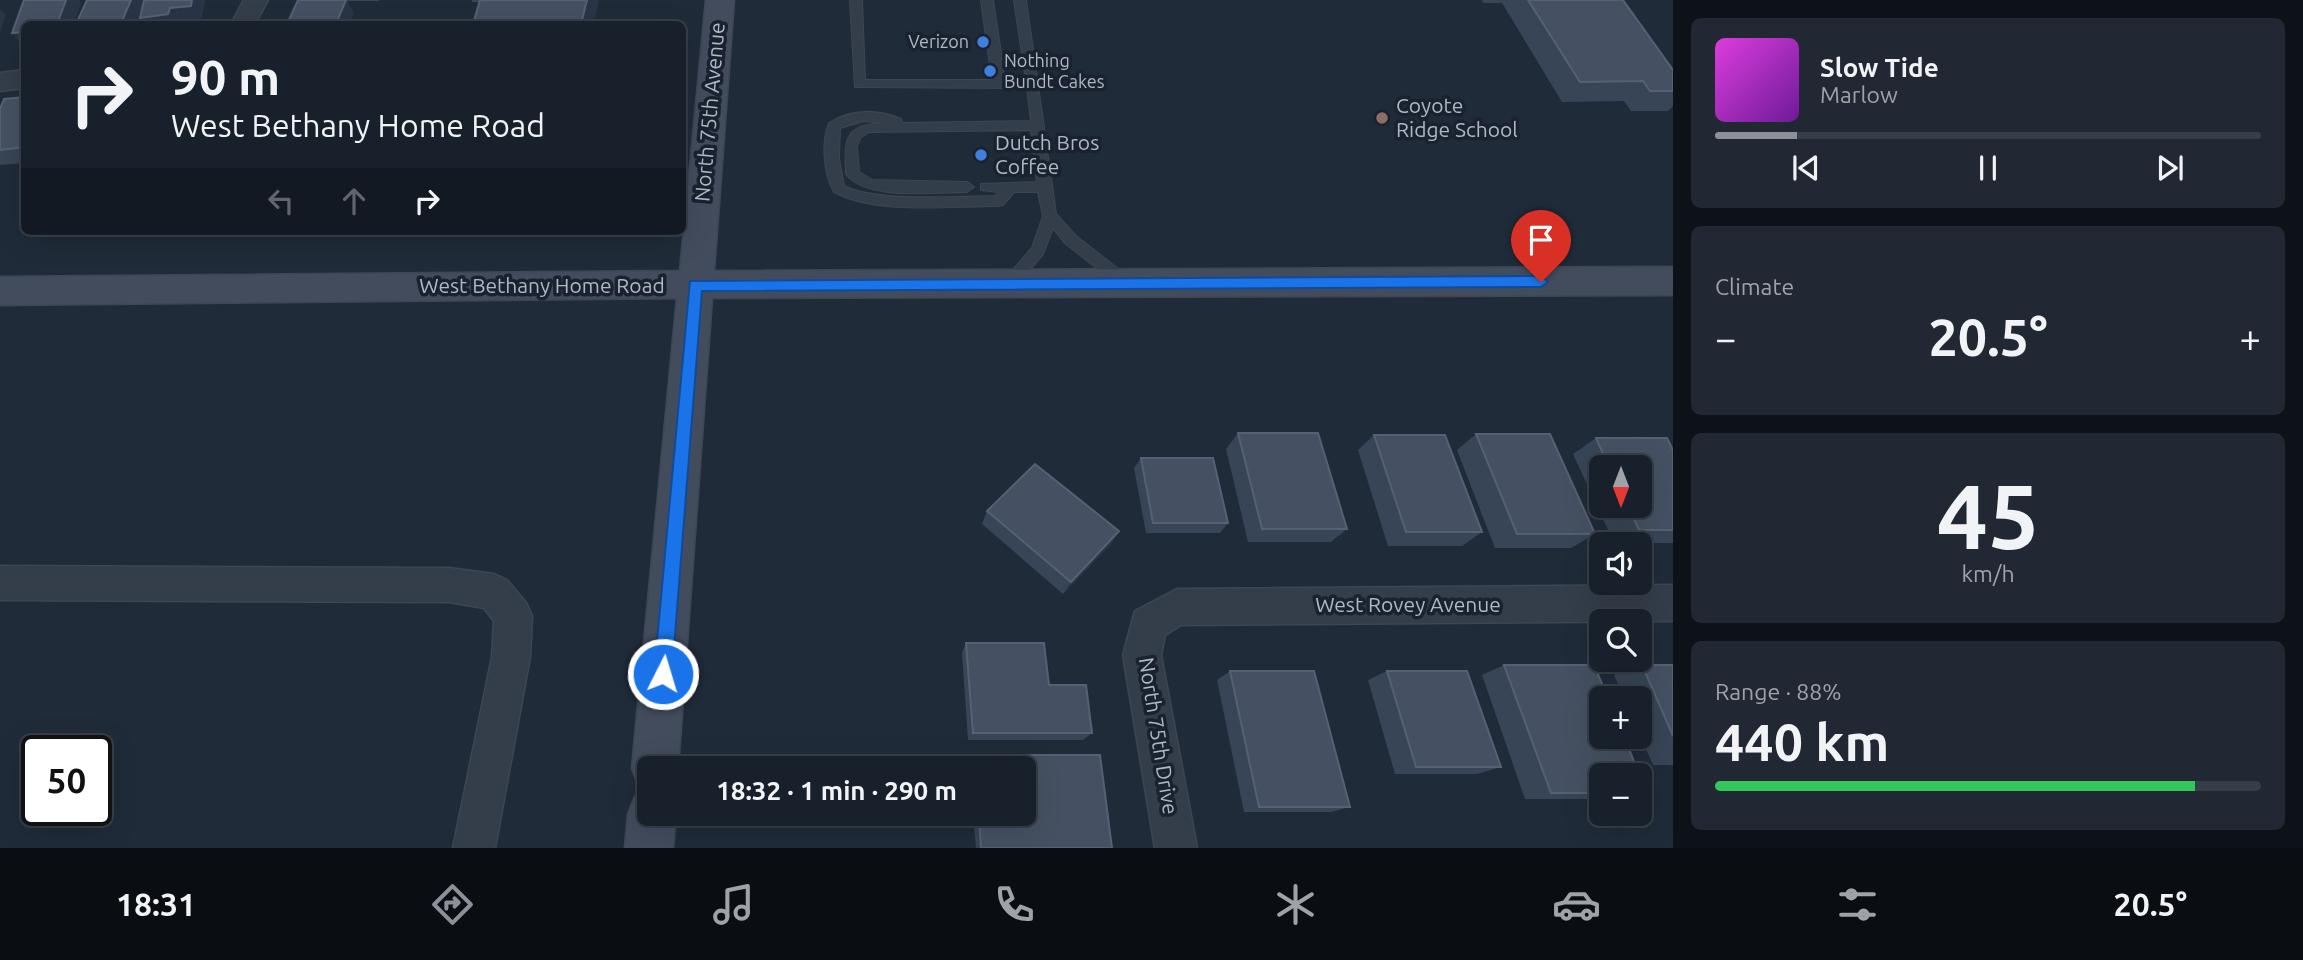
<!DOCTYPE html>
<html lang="en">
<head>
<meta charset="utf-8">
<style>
  :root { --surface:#18202b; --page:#212833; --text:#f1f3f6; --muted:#9fa3a9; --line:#363e47; --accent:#8c9099 }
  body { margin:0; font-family:Ubuntu,sans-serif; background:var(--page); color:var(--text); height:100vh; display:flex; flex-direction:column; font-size:26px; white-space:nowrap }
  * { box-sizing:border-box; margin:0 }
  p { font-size:23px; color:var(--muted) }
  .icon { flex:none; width:38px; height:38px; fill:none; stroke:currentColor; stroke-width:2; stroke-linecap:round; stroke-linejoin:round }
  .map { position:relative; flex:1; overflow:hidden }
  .side { display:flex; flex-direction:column; gap:18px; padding:18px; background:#0d1218; width:630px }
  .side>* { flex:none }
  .banner { position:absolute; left:21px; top:21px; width:665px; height:214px; border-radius:10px; box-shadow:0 7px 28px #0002,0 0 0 2px var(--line); background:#18202b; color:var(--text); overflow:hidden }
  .needle { width:46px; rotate:180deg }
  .tools { position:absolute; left:1589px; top:455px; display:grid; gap:14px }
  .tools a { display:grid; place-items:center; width:63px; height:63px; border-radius:10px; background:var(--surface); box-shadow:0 7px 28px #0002,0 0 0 2px var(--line); font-size:35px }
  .speed { position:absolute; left:21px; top:735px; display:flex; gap:14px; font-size:35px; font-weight:700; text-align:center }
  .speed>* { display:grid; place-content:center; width:91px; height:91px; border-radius:50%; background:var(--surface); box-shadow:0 7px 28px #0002,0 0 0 2px var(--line); line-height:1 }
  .speed .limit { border:4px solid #111; border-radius:10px; background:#fff; color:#111 }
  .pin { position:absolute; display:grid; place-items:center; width:60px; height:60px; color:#fff; margin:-72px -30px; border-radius:50% 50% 50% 0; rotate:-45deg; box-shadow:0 0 7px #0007 }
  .pin .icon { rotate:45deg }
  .me { position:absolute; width:77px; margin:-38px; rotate:5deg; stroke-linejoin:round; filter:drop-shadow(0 0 5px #0008) }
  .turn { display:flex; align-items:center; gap:24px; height:147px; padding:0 35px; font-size:32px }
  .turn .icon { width:91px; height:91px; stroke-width:2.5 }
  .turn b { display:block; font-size:49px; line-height:60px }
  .lanes { display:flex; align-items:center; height:66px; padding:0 35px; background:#0003; justify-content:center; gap:35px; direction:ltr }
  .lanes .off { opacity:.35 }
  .big { font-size:52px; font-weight:700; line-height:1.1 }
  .side .card { flex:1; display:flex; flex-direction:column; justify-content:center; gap:10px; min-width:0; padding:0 24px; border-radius:10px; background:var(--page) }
  .side .dial { align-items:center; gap:0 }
  .dial b { font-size:91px; line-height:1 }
  .song { display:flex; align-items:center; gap:21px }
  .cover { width:84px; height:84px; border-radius:10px; background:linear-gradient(135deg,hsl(300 70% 55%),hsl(280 70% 35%)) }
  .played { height:7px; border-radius:4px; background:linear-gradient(90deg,var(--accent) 15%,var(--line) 15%) }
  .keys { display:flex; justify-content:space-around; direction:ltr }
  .heat { display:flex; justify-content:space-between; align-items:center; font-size:38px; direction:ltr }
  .charge { height:10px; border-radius:5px; background:linear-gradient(90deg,#34c759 88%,var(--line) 0) }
  .trip { position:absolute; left:637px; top:756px; width:399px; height:70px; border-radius:10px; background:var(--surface); box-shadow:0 7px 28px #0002,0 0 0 2px var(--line); font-weight:700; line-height:70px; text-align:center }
  .dock { display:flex; height:112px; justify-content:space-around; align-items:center; background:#0a0d11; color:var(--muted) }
  .dock .icon { width:49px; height:49px }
  .dock .on { color:var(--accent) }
  .dock b { font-size:32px; color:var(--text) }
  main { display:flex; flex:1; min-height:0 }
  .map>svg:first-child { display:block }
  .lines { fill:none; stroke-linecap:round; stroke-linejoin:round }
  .lane-casing { stroke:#3d4653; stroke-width:2 }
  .street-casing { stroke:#3d4653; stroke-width:3 }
  .secondary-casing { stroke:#3d4653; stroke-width:3 }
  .lane { fill:#343d4a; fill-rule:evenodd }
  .street { fill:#343d4a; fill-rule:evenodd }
  .secondary { fill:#424c5d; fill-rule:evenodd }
  .wall { fill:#384556; fill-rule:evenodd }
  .shaded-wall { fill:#293546 }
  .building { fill:#455162; stroke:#556172; stroke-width:2 }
  .route { fill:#1a73e8; stroke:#114b97; stroke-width:2 }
  .shop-dot { fill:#3f7fe0; stroke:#19222e; stroke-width:2.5 }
  .education-dot { fill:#8d6e63; stroke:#19222e; stroke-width:2.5 }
  .labels { text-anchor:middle; stroke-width:7; stroke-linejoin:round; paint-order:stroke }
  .far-poi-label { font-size:18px; fill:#aeb8c6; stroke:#19222e; text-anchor:end }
  .poi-label { font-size:21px; fill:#aeb8c6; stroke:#19222e; text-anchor:start }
  .street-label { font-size:21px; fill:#aeb8c6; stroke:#19222e }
</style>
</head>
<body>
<main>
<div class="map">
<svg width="1673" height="848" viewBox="0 0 1673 848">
  <rect width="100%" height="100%" fill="#202b39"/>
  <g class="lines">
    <defs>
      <path id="lane" d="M850,0h12l3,80h127l-11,-80h12l12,80h21l-12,-80h12l30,214 20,22 55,43 2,4 -2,4h-10l-55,-43 -13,-16 -10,26 -29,34h-10l-2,-4 2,-4 28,-32 11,-32 -5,-24h-24l-11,13 -5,1c-49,0 -120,9 -164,-14 -10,-18 -13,-49 -5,-69 23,-14 48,-14 72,-4l1,4 129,-2 -4,-33 -172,-1zM864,121l23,2c-42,1 -43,14 -41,51 20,27 90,18 121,18l7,-5 -7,-5 -95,-2 -13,-8 -2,-25 3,-9 9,-6 162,-2 6,52 -56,2v6l17,2 -3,4c-41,0 -116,7 -151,-10l-5,-27 1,-31z"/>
      <g id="street">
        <path d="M244,0h24l-13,24h-24z"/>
        <path d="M24,70v18l-24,3v-18z"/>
        <path d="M0,566l449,2 45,6 13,6 19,23 6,13 -2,41 -35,191h-42l39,-191 2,-36 -10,-13 -35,-6 -449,-2z"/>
        <path d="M1673,585v36l-492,4 -16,10 -4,20 36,193h-42l-32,-193 12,-44 42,-22z"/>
      </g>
      <g id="secondary">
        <path d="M706,0h28l-20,271 959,-4v28l-961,3 -34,470h-29v21l-11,-4 -6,-17 45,-470 -677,7v-28l680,-6z"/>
        <path d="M649,791v23h27l-3,34h-48l3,-34 7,-17z"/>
      </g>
    </defs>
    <use href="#lane" class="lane-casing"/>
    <use href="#street" class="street-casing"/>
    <use href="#secondary" class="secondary-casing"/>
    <use href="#lane" class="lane"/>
    <use href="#street" class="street"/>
    <use href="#secondary" class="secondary"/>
  </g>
  <g class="wall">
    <path d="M87,0h118l-4,20 -21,3v1h-35l-5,-6 -2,6h-62z"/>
    <path d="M298,0h81v1h-32l7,13z"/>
    <path d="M472,0h127l-127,2z"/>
    <path d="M1482,0h141l50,70v36l-5,5h-37l-7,-10 -62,1 -60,-99h-19z"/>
    <path d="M24,97v66l-24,2v-15z"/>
    <path d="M1238,433l109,96 -16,13h-83l-22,-93z"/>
    <path d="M1476,434l119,100 -24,14h-76l-38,-98z"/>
    <path d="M1374,435l108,97 -20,14h-74l-30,-96z"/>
    <path d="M1596,438l77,12v93h-59l-41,-89zM1601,467h39v39h-39z"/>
    <path d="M1141,458l87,65 -8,10h-74l-12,-65z"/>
    <path d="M987,511l132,20 -9,14 -47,49 -81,-70z"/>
    <path d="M966,643l83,42 43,48 -9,7h-115l-6,-87z"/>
    <path d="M1504,665h90l14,33h-7v39h23l23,56 -7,1v-19h-39v24h-76l-43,-124z"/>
    <path d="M1642,665h31v100h-20l-13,-30v-37h-16l-10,-23z"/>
    <path d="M1230,671l120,136 -19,5h-87l-27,-132z"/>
    <path d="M1387,671l114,96 -24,7h-82l-27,-94z"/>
    <path d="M975,755h125l12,93h-136l-3,-34h51v-46h-54v-6z"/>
  </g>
  <g class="shaded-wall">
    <path d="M66,0h13l2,3 -7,21h-17z"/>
    <path d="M131,0h13l26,8 22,-8h13l-4,20 -21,3v1h-35l-5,-6 -2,6h-13l-3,-3z"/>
    <path d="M346,0l8,14 -5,10h-13z"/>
    <path d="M587,0h12l-5,24h-13z"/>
    <path d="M0,9l6,6 -6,17z"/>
    <path d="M24,32v15l-12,-14z"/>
    <path d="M1119,531l-9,14 -47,49 8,-12z"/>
  </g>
  <g class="building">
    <path d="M24,0h42l-9,24h-33v8l-12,1z"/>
    <path d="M87,0h44l-9,21 -46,3z"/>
    <path d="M144,0h48l-1,6 -21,2 -2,6 -28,4z"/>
    <path d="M298,0h48l-10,24h-49z"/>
    <path d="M480,0h107l-6,24h-108z"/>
    <path d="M1528,0h95l50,70v21h-23l-7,-10 -63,1z"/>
    <path d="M24,97v50l-24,3v-41l4,-10z"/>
    <path d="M1238,433h80l29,96h-85z"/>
    <path d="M1476,434h74l45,100h-78z"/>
    <path d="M1374,435h71l37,97h-76z"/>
    <path d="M1596,438h71l6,12v80h-34l-11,-24h12v-39h-31z"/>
    <path d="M1141,458h72l15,65h-75z"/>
    <path d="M1035,464l84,67 -48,51 -84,-71z"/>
    <path d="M966,643h78l5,42h37l6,48h-119z"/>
    <path d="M1504,665h90l14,33h-7v39h23l23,56h-7v-18h-39v18h-50z"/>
    <path d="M1642,665h31v71z"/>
    <path d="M1230,671h84l36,136h-91z"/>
    <path d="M1387,671h80l34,96h-85z"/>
    <path d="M975,755h125l12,93h-131l-2,-34h45v-46h-48z"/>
  </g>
  <path class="route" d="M1541,276l7,6 -7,5 -839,4 -30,383 -2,7 -7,2 -6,-2 -3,-7 36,-393z"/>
  <g class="shop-dot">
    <circle cx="983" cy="42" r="7"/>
    <circle cx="990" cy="71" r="7"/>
    <circle cx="981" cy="155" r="7"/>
  </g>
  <circle class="education-dot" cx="1382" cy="118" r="7"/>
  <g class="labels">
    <g class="far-poi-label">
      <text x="969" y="48">Verizon</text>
      <text x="1004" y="67" text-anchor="start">Nothing<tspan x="1004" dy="21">Bundt Cakes</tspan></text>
    </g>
    <g class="poi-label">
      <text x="1396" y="113">Coyote<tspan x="1396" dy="24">Ridge School</tspan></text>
      <text x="995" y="150">Dutch Bros<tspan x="995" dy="24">Coffee</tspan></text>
    </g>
    <g class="street-label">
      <text transform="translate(710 112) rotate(-85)" y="7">North 75th Avenue</text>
      <text x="542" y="293">West Bethany Home Road</text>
      <text x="1408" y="612">West Rovey Avenue</text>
      <text transform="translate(1158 736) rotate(81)" y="7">North 75th Drive</text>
    </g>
  </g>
</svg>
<div class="tools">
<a><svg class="needle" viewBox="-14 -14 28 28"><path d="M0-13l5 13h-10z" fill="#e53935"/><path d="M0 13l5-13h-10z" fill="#9fa3a9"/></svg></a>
<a><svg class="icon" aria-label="sound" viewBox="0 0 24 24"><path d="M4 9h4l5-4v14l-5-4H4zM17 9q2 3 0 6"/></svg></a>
<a><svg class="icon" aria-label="search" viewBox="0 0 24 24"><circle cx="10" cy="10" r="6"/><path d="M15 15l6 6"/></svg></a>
<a>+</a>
<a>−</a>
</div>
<div class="speed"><div class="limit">50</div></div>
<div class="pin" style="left:1541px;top:282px;background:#d93025"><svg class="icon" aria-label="arrive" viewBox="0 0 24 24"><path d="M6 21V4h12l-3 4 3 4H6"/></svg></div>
<svg class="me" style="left:663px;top:674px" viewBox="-20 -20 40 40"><circle r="17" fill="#1a73e8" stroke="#fff" stroke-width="3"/><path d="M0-11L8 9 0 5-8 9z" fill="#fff"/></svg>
<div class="trip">18:32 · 1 min · 290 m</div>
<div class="banner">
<div class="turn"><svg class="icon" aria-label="right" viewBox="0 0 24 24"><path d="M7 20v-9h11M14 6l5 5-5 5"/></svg><div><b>90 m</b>West Bethany Home Road</div></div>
<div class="lanes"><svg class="icon off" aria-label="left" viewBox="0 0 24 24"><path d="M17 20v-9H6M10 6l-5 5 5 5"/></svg><svg class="icon off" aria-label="ahead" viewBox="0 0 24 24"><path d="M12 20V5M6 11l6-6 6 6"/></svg><svg class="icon" aria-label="right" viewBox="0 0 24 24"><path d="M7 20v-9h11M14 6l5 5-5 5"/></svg></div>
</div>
</div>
<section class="side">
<div class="card">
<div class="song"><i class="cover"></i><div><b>Slow Tide</b><p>Marlow</p></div></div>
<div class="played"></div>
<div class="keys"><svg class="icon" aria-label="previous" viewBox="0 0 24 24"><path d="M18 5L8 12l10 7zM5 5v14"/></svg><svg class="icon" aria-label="pause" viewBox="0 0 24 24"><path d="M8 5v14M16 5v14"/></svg><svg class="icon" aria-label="next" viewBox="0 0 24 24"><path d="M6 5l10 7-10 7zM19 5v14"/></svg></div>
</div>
<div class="card"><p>Climate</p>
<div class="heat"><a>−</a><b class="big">20.5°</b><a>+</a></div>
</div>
<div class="card dial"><b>45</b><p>km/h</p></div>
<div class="card"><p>Range · 88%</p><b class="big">440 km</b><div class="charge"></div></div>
</section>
</main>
<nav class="dock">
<b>18:31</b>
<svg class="icon on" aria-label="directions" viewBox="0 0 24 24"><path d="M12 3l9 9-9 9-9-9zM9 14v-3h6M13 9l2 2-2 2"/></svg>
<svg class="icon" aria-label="music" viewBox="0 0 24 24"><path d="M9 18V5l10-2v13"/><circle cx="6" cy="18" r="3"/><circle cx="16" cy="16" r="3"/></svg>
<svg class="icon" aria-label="phone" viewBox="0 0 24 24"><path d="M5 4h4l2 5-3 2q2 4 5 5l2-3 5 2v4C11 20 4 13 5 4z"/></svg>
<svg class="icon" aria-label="climate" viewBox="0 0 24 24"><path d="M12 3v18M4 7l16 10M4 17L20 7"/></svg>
<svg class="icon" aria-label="car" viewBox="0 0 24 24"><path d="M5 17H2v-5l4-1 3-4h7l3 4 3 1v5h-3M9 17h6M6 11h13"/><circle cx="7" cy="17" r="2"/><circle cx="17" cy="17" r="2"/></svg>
<svg class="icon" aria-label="filters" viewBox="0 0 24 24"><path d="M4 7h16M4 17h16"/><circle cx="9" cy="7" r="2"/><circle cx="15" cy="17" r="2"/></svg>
<b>20.5°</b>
</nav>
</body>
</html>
